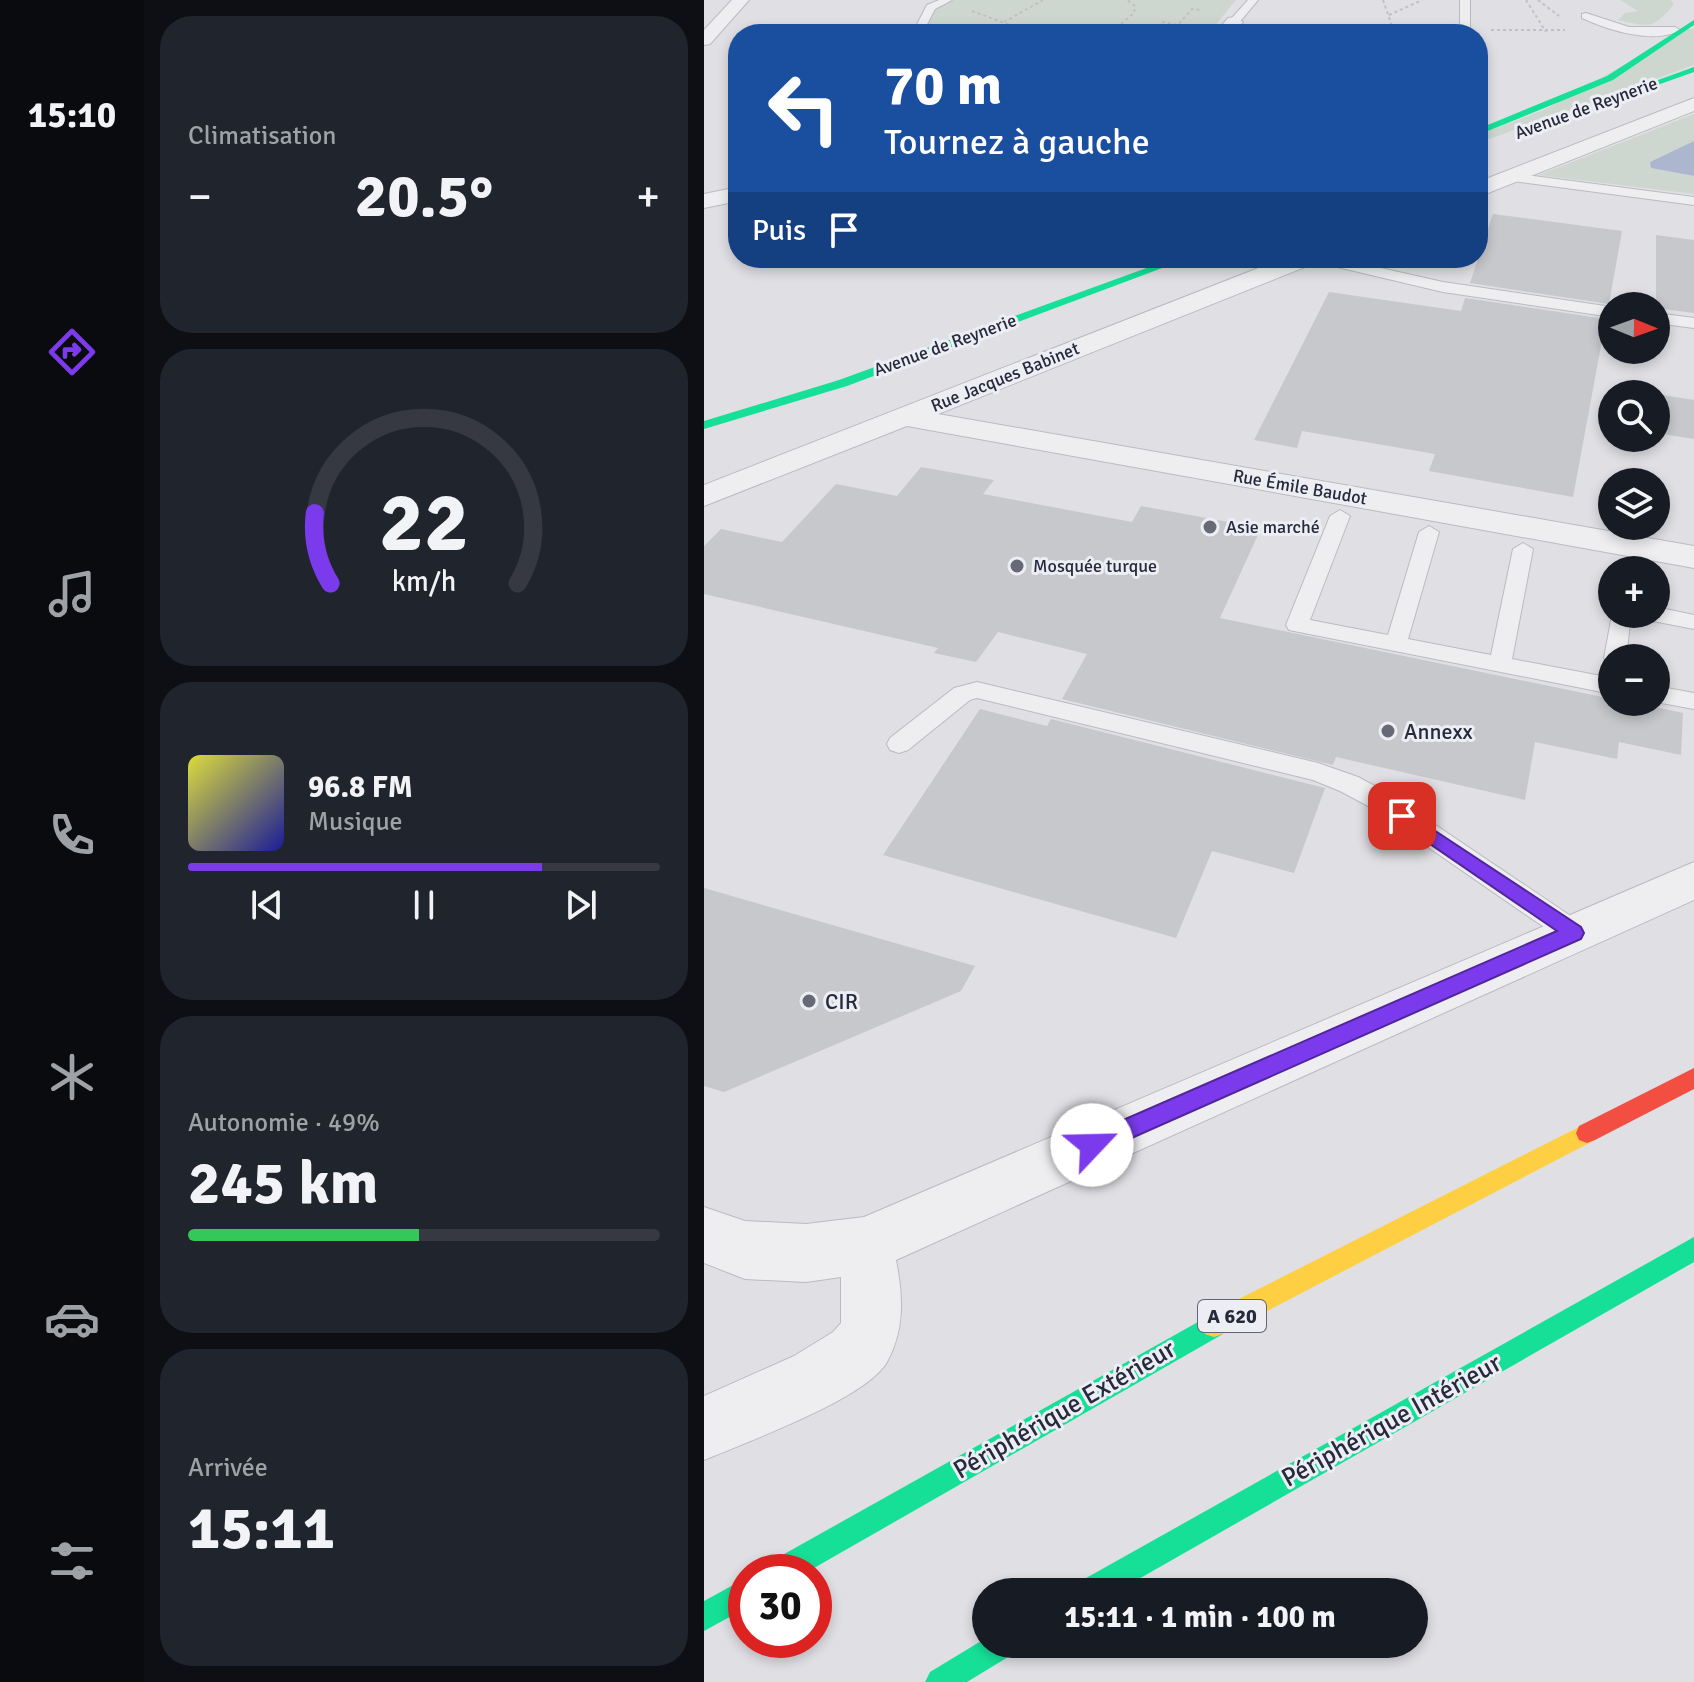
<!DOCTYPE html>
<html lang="fr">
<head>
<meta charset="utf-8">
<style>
  :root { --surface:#171b24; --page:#20242c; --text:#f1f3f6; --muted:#9ea1a6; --line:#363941; --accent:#7c3aed }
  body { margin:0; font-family:Signika,sans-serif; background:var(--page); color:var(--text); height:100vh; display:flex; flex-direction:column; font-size:30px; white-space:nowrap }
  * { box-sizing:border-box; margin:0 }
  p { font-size:26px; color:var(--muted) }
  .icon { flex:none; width:44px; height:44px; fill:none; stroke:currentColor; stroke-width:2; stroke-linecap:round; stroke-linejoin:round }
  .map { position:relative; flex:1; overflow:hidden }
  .details { display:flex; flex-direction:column; gap:16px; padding:16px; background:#0d0f14; width:560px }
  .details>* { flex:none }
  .guide { position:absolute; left:24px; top:24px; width:760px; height:244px; border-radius:32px; box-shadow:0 4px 12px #0003; background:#1a4fa0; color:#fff; overflow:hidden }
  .needle { width:52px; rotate:91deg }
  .controls { position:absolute; left:894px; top:292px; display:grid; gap:16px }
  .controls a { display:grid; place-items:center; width:72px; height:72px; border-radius:50%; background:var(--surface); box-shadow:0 4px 12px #0003; font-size:40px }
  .speed { position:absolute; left:24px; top:1554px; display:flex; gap:16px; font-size:40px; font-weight:700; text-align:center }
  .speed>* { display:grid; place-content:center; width:104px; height:104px; border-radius:50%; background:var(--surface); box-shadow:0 4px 12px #0003; line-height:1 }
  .speed .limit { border:12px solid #d22; background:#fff; color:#111 }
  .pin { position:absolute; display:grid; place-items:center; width:68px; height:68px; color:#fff; margin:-34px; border-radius:16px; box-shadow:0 4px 12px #0006 }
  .me { position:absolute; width:88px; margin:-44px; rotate:66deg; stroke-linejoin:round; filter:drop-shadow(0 0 6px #0008) }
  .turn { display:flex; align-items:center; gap:28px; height:168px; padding:0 24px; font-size:36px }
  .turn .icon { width:104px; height:104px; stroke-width:2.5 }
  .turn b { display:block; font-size:56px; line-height:68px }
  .then { display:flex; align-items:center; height:76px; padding:0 24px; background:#0003; gap:16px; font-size:30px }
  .big { font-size:60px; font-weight:700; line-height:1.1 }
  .details .card { flex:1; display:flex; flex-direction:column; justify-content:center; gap:12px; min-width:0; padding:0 28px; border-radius:32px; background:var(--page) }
  .details .dial { align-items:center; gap:0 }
  .dial svg { height:208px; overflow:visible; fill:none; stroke:var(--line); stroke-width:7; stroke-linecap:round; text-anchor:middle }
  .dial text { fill:var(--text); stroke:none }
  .song { display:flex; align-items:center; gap:24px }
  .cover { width:96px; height:96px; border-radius:12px; background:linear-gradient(135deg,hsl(60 70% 55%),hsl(240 70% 35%)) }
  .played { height:8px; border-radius:4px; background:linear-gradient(90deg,var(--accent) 75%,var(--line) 75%) }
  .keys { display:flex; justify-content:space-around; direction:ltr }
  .heat { display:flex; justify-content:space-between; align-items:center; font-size:44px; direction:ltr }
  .charge { height:12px; border-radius:6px; background:linear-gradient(90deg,#34c759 49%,var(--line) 0) }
  .trip { position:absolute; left:268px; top:1578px; width:456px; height:80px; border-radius:40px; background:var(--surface); box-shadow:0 4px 12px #0003; font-weight:700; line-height:80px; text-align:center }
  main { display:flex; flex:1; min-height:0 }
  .menu { display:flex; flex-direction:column; width:144px; justify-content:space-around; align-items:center; background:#090b0e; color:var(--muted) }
  .menu .icon { width:56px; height:56px }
  .menu .selected { color:var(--accent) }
  .menu b { font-size:36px; color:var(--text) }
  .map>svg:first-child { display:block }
  .green { fill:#cdd7cf }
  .water { fill:#adb6cf }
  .building { fill:#c7c8cc }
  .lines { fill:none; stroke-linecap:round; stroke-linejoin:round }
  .lane-casing { stroke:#babbc0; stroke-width:2 }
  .street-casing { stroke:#babbc0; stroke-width:2 }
  .path { stroke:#c0c0c6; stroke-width:2; stroke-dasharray:3 3; stroke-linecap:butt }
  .lane { fill:#eeeef1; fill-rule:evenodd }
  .street { fill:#eeeef1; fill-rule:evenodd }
  .fast { fill:#16e098; fill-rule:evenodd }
  .slow { fill:#ffcf43; fill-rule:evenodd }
  .jam { fill:#f24e42; fill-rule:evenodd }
  .route { fill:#7c3aed; stroke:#51269a; stroke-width:2 }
  .poi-dot { fill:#676977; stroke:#eceef4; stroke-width:3 }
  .labels { text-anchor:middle; stroke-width:6; stroke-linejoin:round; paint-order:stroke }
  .far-street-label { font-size:18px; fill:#272a3c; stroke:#eceef4 }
  .far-poi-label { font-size:18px; fill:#272a3c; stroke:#eceef4; text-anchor:start }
  .shield { fill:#eceef4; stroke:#626573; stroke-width:2 }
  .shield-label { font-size:20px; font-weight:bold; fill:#272a3c }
  .poi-label { font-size:22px; fill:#272a3c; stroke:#eceef4; text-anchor:start }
  .near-street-label { font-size:26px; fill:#272a3c; stroke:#eceef4 }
</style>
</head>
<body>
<main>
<nav class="menu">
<b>15:10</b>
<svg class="icon selected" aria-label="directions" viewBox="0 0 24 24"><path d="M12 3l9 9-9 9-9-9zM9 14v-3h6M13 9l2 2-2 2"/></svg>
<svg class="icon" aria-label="music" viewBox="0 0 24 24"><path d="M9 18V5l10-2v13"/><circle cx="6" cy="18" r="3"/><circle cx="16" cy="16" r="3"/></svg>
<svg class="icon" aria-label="phone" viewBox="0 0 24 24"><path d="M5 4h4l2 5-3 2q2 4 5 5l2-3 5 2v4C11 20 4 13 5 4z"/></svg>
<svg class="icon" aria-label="climate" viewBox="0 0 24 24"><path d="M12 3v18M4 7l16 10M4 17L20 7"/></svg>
<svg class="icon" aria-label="car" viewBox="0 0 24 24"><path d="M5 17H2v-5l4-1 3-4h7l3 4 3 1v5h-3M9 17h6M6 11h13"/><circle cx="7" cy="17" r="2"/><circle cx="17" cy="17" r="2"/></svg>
<svg class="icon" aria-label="filters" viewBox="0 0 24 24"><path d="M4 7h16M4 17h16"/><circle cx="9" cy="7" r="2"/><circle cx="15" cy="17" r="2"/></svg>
</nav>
<section class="details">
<div class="card"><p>Climatisation</p>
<div class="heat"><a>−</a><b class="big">20.5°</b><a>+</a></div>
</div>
<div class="card dial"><svg viewBox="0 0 100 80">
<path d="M14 69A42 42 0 1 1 86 69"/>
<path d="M14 69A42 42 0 0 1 8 42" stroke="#7c3aed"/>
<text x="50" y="56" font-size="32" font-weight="700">22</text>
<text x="50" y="72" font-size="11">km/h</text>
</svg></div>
<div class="card">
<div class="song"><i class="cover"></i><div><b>96.8 FM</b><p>Musique</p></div></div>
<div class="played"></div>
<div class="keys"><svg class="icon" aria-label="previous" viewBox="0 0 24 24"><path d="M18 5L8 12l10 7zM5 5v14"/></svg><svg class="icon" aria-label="pause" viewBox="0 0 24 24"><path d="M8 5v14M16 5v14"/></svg><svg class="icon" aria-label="next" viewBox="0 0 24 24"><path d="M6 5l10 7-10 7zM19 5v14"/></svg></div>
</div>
<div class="card"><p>Autonomie · 49%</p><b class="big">245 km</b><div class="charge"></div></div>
<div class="card"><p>Arrivée</p><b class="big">15:11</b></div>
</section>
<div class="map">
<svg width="990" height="1682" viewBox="0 0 990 1682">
  <rect width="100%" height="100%" fill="#dfdfe4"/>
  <g class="green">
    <path d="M250,0h282l-28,34h-286l15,-27z"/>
    <path d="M916,0h51l3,4c-21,26 -25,23 -56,16l7,-7 13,-2z"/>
    <path d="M984,29h6v36l-216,78v-8l68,-26z"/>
    <path d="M990,114v27l-44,21 1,6 43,8v18l-155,-19z"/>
  </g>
  <path class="water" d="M990,141v35l-43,-8 -1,-6z"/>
  <g class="building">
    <path d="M789,214l129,17 -13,73 -139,-21z"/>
    <path d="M952,235l38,5v73l-38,-5z"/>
    <path d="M625,292l132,19 4,-13 141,21 -33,178 -144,-26 6,-17 -133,-23 -5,17 -43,-8z"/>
    <path d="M952,394l38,6v39l-38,-6z"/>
    <path d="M217,467l73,13 -11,14 149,28 9,-16 120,22 -41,90 392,81v3h19l52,11 -2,42 -62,-13 -2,17 -82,-17 -10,58 -189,-43 -3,8 -271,-66 25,-45 -89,-22 -22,30 -42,-9 4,-5 -234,-54v-48l17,-17 61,13 54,-58 61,12z"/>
    <path d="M276,709l67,17 4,-7 274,69 -31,85 -82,-22 -36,87 -293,-83z"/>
    <path d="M0,888l271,78 -14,25 -237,101 -20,-6z"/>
  </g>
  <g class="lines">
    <defs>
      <g id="lane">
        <path d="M235,0h13l-17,9 -13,25h-10l15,-29z"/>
        <path d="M544,0h10l-20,24h-8v-4z"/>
        <path d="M756,0h10v29l-5,3 -5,-3z"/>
        <path d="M882,13l43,14h46l5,3c-26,15 -72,0 -98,-12v-4z"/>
        <path d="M524,26h48l11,5 -1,3 -62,-3 -1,-2z"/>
        <path d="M806,173l184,24v8l-189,-25v-6z"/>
        <path d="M606,258h26l107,24 169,25v10l-169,-25 -131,-31z"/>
        <path d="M952,313l38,5v10l-38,-5z"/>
        <path d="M636,510l10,6 -40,104 78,15 31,-103 10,-6 10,6 -31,107 83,16 22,-106 10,-6 10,6 -21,110 100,19v16l-323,-64 -3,-5 44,-109z"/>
        <path d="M952,607l38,8v14l-41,-8 -9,-5 -14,8 -4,34h-14v7l-5,-2 -3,-5 8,-43 44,-1z"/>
        <path d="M273,682l341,81 40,14 30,16 196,132 4,8 -4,8 -10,4 -10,-4 -194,-134 -30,-16 -27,-11 -336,-82 -7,2 -62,50 -9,3 -9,-3 -3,-6 3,-6 64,-50z"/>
        <path d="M952,686l38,7v16l-38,-7z"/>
      </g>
      <g id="street">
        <path d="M28,0h17l-39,44 -6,1v-15z"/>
        <path d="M530,17l9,5 -10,12h-19l14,-16z"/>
        <path d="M990,98v13l-216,86v-15z"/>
        <path d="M34,187v14l-34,7v-14z"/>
        <path d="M580,258h34l-3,5 -377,151 756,132v22l-787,-142 -203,80v-21z"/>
        <path d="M990,862v38l-798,360c7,36 9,69 -9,102 -21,37 -141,80 -183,98v-64l90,-40 39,-24 8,-9v-46l-35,5 -61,-3 -41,-16v-56l41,14 61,3 58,-7z"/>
      </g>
    </defs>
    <use href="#lane" class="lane-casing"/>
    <use href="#street" class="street-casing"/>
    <g class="path">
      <path d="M679,0l10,29"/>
      <path d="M822,0l20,32"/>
      <path d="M834,0l21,16"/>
      <path d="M268,11l63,23"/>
      <path d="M685,15l33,-15"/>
      <path d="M300,22l39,-22"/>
      <path d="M458,22l16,3 14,-16 10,1"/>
      <path d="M418,29l-2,-4 14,-12 1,-7 -8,-6"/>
      <path d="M603,29h130"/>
      <path d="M787,30h74"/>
      <path d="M395,34l23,-5 72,1"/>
    </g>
    <use href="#lane" class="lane"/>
    <use href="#street" class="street"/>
    <g class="fast">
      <path d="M990,20v5l-81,55 -135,55v-6l129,-53z"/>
      <path d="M990,67v5l-76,27 -7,-2z"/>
      <path d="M470,258h15l-342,128 -143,43v-8l135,-41z"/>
      <path d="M990,1237v25l-578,330h-41l4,-10z"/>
      <path d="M510,1313l9,3 3,9 -3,9 -416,238h-41l4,-10z"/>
      <path d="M42,1578v30l-42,23v-30z"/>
      <path d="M282,1638v6h31l-4,10 -46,28h-42l5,-10z"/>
    </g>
    <path class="slow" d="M883,1123l8,3 3,7 -3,7 -372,194 -9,3 -9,-3 -3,-9 3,-9z"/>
    <path class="jam" d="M990,1068v21l-99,51 -8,3 -8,-3 -3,-7 3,-7z"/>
  </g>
  <path class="route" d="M698,809l179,118 3,6 -3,6 -481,213 -8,4 -8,-4 -3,-7 3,-8 473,-206 -162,-111 -2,-4z"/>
  <g class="poi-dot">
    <circle cx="506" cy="527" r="8"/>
    <circle cx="313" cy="566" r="8"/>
    <circle cx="684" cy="731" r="8"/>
    <circle cx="105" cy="1001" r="8"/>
  </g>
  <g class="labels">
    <g class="far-street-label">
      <text transform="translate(882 108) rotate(-20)" y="6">Avenue de Reynerie</text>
      <text transform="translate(241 345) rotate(-20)" y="6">Avenue de Reynerie</text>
      <text transform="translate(301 377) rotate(-22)" y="6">Rue Jacques Babinet</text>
      <text transform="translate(596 487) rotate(10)" y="6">Rue Émile Baudot</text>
    </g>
    <g class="far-poi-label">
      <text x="522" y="533">Asie marché</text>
      <text x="329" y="572">Mosquée turque</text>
    </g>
    <rect class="shield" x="494" y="1300" width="68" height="32" rx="6"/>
    <g class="shield-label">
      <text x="528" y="1323">A 620</text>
    </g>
    <g class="poi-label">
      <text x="700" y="739">Annexx</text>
      <text x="121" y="1009">CIR</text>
    </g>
    <g class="near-street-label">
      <text transform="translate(360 1409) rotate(-30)" y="9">Périphérique Extérieur</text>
      <text transform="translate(687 1420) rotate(-29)" y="9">Périphérique Intérieur</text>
    </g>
  </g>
</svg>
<div class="controls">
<a><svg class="needle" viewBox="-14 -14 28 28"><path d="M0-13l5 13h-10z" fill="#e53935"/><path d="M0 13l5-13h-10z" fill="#9ea1a6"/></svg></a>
<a><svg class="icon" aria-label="search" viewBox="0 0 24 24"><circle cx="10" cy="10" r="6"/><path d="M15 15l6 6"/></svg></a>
<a><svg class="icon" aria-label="layers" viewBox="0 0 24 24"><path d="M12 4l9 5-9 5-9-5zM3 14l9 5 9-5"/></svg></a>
<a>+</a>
<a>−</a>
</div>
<div class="speed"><div class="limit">30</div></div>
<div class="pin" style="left:698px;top:816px;background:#d93025"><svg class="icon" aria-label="arrive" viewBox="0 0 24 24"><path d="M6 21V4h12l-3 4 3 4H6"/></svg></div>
<svg class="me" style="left:388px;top:1145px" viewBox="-20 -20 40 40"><circle r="19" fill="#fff"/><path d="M0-13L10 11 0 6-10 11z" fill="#7c3aed"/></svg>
<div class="trip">15:11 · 1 min · 100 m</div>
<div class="guide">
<div class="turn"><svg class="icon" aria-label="left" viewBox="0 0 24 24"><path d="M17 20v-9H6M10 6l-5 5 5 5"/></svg><div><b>70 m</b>Tournez à gauche</div></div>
<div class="then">Puis<svg class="icon" aria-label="arrive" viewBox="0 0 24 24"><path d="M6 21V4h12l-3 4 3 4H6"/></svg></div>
</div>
</div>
</main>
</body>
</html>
